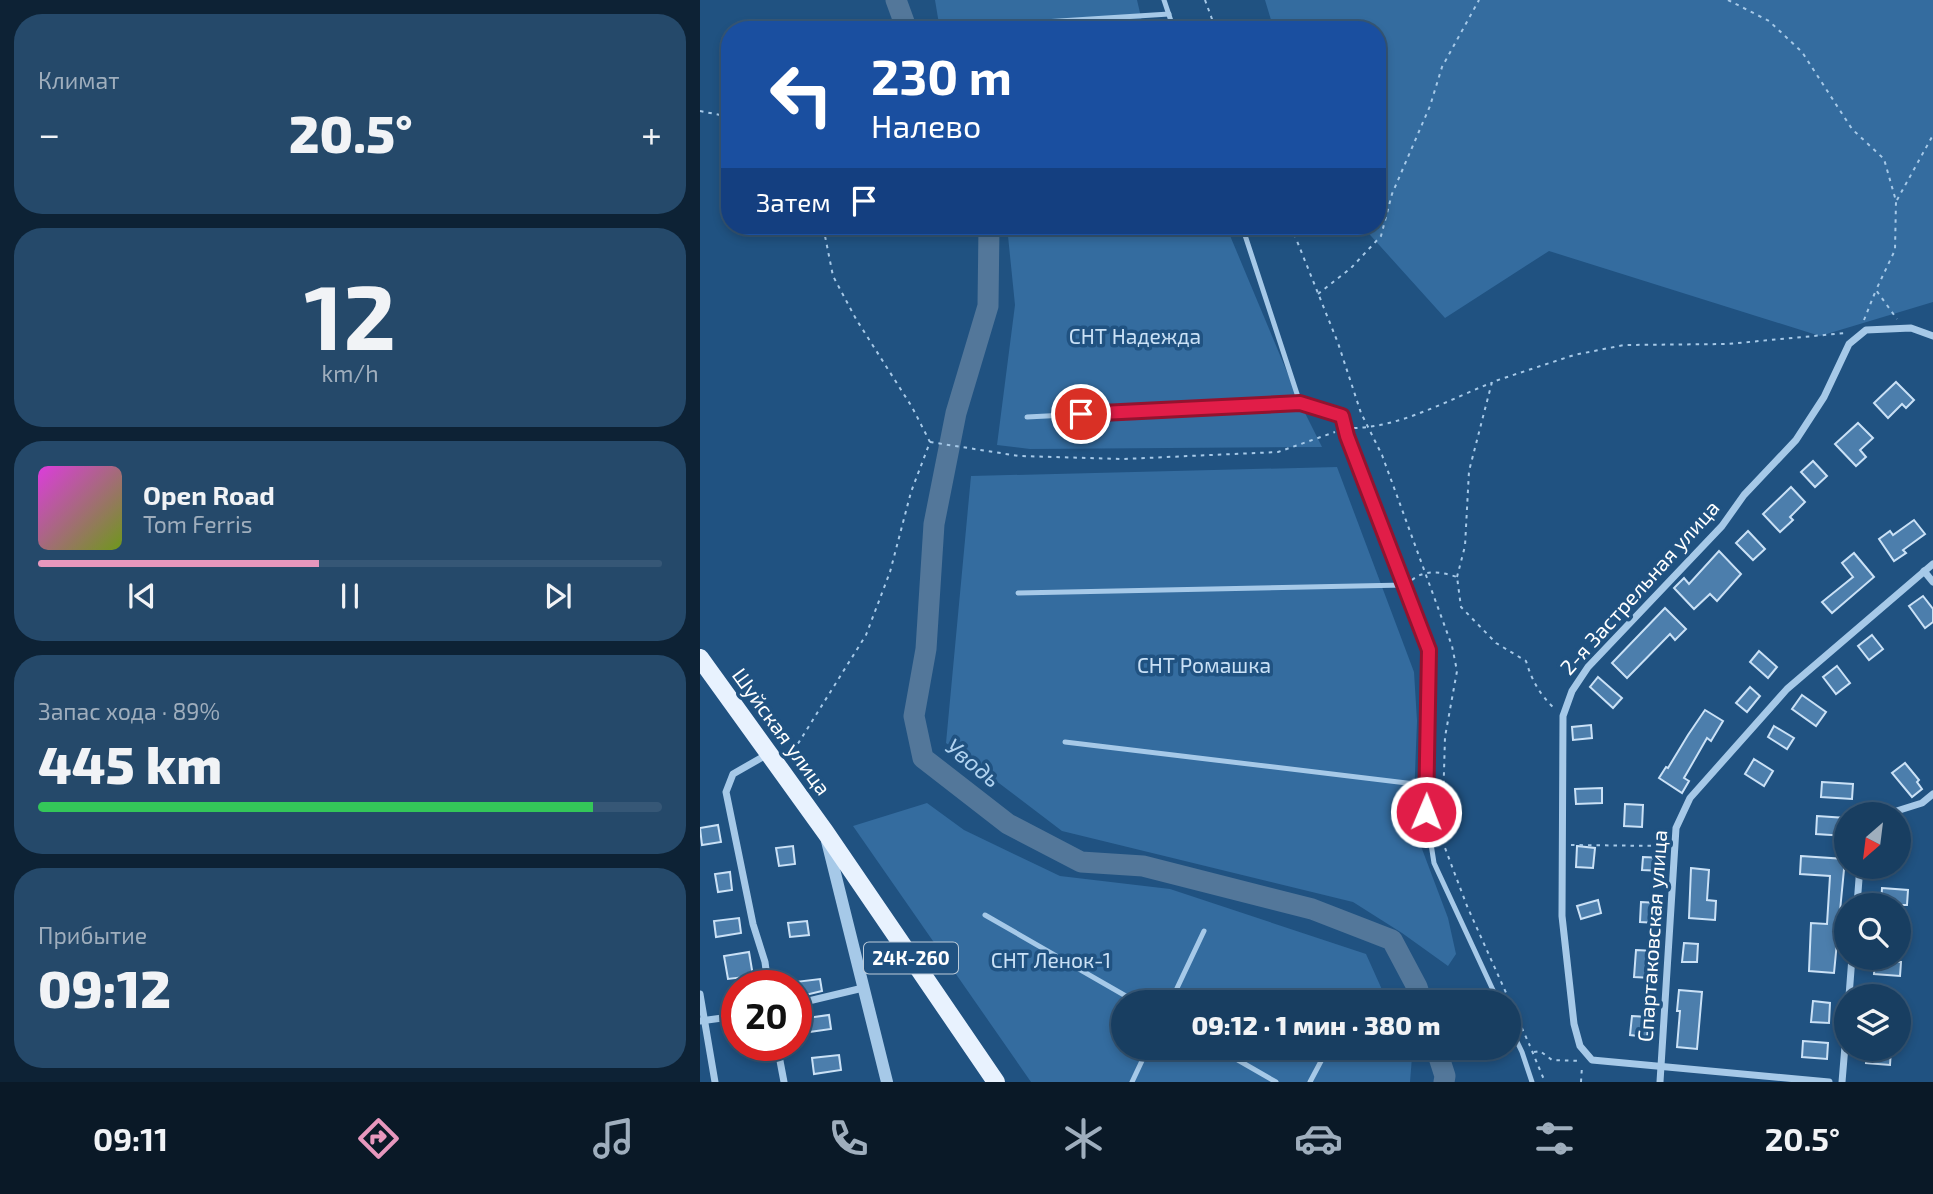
<!DOCTYPE html>
<html lang="ru">
<head>
<meta charset="utf-8">
<style>
  :root { --surface:#183e61; --page:#25496a; --text:#f1f3f6; --muted:#9faebd; --line:#365776; --accent:#e797bd }
  body { margin:0; font-family:"Exo 2",sans-serif; background:var(--page); color:var(--text); height:100vh; display:flex; flex-direction:column; font-size:26px; white-space:nowrap }
  * { box-sizing:border-box; margin:0 }
  p { font-size:23px; color:var(--muted) }
  .icon { flex:none; width:38px; height:38px; fill:none; stroke:currentColor; stroke-width:2; stroke-linecap:round; stroke-linejoin:round }
  .map { position:relative; flex:1; overflow:hidden }
  .drawer { display:flex; flex-direction:column; gap:14px; padding:14px; background:#0d2235; width:700px }
  .drawer>* { flex:none }
  .hud { position:absolute; left:21px; top:21px; width:665px; height:214px; border-radius:28px; box-shadow:0 4px 10px #0003,0 0 0 2px var(--line); background:#1a4fa0; color:#fff; overflow:hidden }
  .needle { width:46px; rotate:208deg }
  .buttons { position:absolute; left:1134px; top:802px; display:grid; gap:14px }
  .buttons a { display:grid; place-items:center; width:77px; height:77px; border-radius:50%; background:var(--surface); box-shadow:0 4px 10px #0003,0 0 0 2px var(--line); font-size:35px }
  .speed { position:absolute; left:21px; top:970px; display:flex; gap:14px; font-size:35px; font-weight:700; text-align:center }
  .speed>* { display:grid; place-content:center; width:91px; height:91px; border-radius:50%; background:var(--surface); box-shadow:0 4px 10px #0003,0 0 0 2px var(--line); line-height:1 }
  .speed .limit { border:10px solid #d22; background:#fff; color:#111 }
  .pin { position:absolute; display:grid; place-items:center; width:60px; height:60px; color:#fff; margin:-30px; border:4px solid #fff; border-radius:50%; box-shadow:0 2px 7px #0007 }
  .me { position:absolute; width:77px; margin:-38px; rotate:1deg; stroke-linejoin:round; filter:drop-shadow(0 0 5px #0008) }
  .turn { display:flex; align-items:center; gap:24px; height:147px; padding:0 35px; font-size:32px }
  .turn .icon { width:91px; height:91px; stroke-width:2.5 }
  .turn b { display:block; font-size:49px; line-height:60px }
  .then { display:flex; align-items:center; height:66px; padding:0 35px; background:#0003; gap:14px; font-size:26px }
  .big { font-size:52px; font-weight:800; line-height:1.1 }
  .drawer .card { flex:1; display:flex; flex-direction:column; justify-content:center; gap:10px; min-width:0; padding:0 24px; border-radius:28px; background:var(--page) }
  .drawer .dial { align-items:center; gap:0 }
  .dial b { font-size:91px; line-height:1 }
  .song { display:flex; align-items:center; gap:21px }
  .cover { width:84px; height:84px; border-radius:10px; background:linear-gradient(135deg,hsl(300 70% 55%),hsl(80 70% 35%)) }
  .played { height:7px; border-radius:4px; background:linear-gradient(90deg,var(--accent) 45%,var(--line) 45%) }
  .keys { display:flex; justify-content:space-around; direction:ltr }
  .heat { display:flex; justify-content:space-between; align-items:center; font-size:38px; direction:ltr }
  .charge { height:10px; border-radius:5px; background:linear-gradient(90deg,#34c759 89%,var(--line) 0) }
  .trip { position:absolute; left:411px; top:990px; width:410px; height:70px; border-radius:35px; background:var(--surface); box-shadow:0 4px 10px #0003,0 0 0 2px var(--line); font-weight:800; line-height:70px; text-align:center }
  .tabs { display:flex; height:112px; justify-content:space-around; align-items:center; background:#0a1927; color:var(--muted) }
  .tabs .icon { width:49px; height:49px }
  .tabs .current { color:var(--accent) }
  .tabs b { font-size:32px; color:var(--text) }
  main { display:flex; flex:1; min-height:0 }
  .map>svg:first-child { display:block }
  .green { fill:#346c9f }
  .lines { fill:none; stroke-linecap:round; stroke-linejoin:round }
  .river { stroke:#53779a; stroke-width:21 }
  .building { fill:#4c7eac; stroke:#cae1f6; stroke-width:2 }
  .path { stroke:#a6c9e8; stroke-width:2; stroke-dasharray:3.5 5; stroke-linecap:butt }
  .service { stroke:#a6c9e8; stroke-width:5 }
  .minor { stroke:#a6c9e8; stroke-width:7 }
  .tertiary { stroke:#a6c9e8; stroke-width:12 }
  .primary { stroke:#e8f2fe; stroke-width:18 }
  .route-casing { stroke:#92132f; stroke-width:18 }
  .route { stroke:#e11d48; stroke-width:12 }
  .labels { text-anchor:middle; stroke-width:7; stroke-linejoin:round; paint-order:stroke }
  .shield { fill:#205281; stroke:#bccbd9; stroke-width:2 }
  .shield-label { font-size:19px; font-weight:bold; fill:#fff }
  .park-label { font-size:21px; fill:#cae1f6; stroke:#205281 }
  .street-label { font-size:21px; fill:#fff; stroke:#205281 }
  .water-label { font-size:23px; font-style:italic; fill:#b1d3f0; stroke:#205281 }
</style>
</head>
<body>
<main>
<section class="drawer">
<div class="card"><p>Климат</p>
<div class="heat"><a>−</a><b class="big">20.5°</b><a>+</a></div>
</div>
<div class="card dial"><b>12</b><p>km/h</p></div>
<div class="card">
<div class="song"><i class="cover"></i><div><b>Open Road</b><p>Tom Ferris</p></div></div>
<div class="played"></div>
<div class="keys"><svg class="icon" aria-label="previous" viewBox="0 0 24 24"><path d="M18 5L8 12l10 7zM5 5v14"/></svg><svg class="icon" aria-label="pause" viewBox="0 0 24 24"><path d="M8 5v14M16 5v14"/></svg><svg class="icon" aria-label="next" viewBox="0 0 24 24"><path d="M6 5l10 7-10 7zM19 5v14"/></svg></div>
</div>
<div class="card"><p>Запас хода · 89%</p><b class="big">445 km</b><div class="charge"></div></div>
<div class="card"><p>Прибытие</p><b class="big">09:12</b></div>
</section>
<div class="map">
<svg width="1233" height="1082" viewBox="0 0 1233 1082">
  <rect width="100%" height="100%" fill="#205281"/>
  <g class="green">
    <path d="M235,0h202l7,30h-204z"/>
    <path d="M565,0h668v302l-113,34 -271,-85 -104,67 -83,-92h15v-196h-103z"/>
    <path d="M307,226h219l74,177 22,44 -292,2 -33,-4 18,-140z"/>
    <path d="M637,467l77,205 3,49 -4,104 35,93 8,36 -8,12 -46,-33 -49,-31 -291,-71 -116,-88 25,-267z"/>
    <path d="M227,803l37,27 96,46 110,13 196,65 22,49h-264v45h284l4,9 -2,25h-379l-178,-256z"/>
  </g>
  <g class="lines">
    <g class="river">
      <path d="M196,0l11,30"/>
      <path d="M289,226l-1,80 -32,107 -22,111 -8,125 -12,67 9,42 85,66 73,38 62,4 169,43 80,31 25,47 5,16"/>
      <path d="M736,1048l9,28 -1,6"/>
    </g>
  </g>
  <g class="building">
    <path d="M1196,382l18,18 -8,8 -4,-4 -14,14 -14,-15z"/>
    <path d="M1158,423l15,15 -13,12 6,7 -10,9 -21,-22z"/>
    <path d="M1113,461l14,15 -12,11 -14,-15z"/>
    <path d="M1091,487l14,15 -15,15 3,3 -13,12 -17,-18z"/>
    <path d="M1214,520l11,14 -22,16 3,3 -12,8 -15,-22 11,-8 3,4z"/>
    <path d="M1048,531l17,18 -12,11 -17,-17z"/>
    <path d="M1019,551l22,23 -24,27 -7,-7 -16,15 -20,-21 10,-10 5,6z"/>
    <path d="M1154,553l20,24 -42,36 -10,-11 31,-25 -11,-14z"/>
    <path d="M1223,596l10,13v13l-8,6 -16,-22z"/>
    <path d="M965,608l21,21 -11,11 -5,-6 -43,44 -15,-15z"/>
    <path d="M1172,635l11,14 -14,11 -11,-14z"/>
    <path d="M1059,651l18,16 -9,11 -18,-16z"/>
    <path d="M1137,666l13,17 -14,11 -13,-17z"/>
    <path d="M898,677l24,21 -9,10 -23,-21z"/>
    <path d="M1050,687l10,9 -13,16 -11,-9z"/>
    <path d="M1102,695l24,17 -10,14 -24,-17z"/>
    <path d="M1005,710l18,11 -12,20 -4,-3 -23,40 5,3 -7,12 -23,-15 7,-11 2,1 20,-33z"/>
    <path d="M891,725l1,13 -19,2 -1,-13z"/>
    <path d="M1074,726l20,12 -7,11 -19,-12z"/>
    <path d="M1054,759l19,12 -9,15 -19,-12z"/>
    <path d="M1205,763l14,17 -2,2 5,7 -10,8 -20,-24z"/>
    <path d="M1122,782l31,2 -1,15 -31,-2z"/>
    <path d="M902,788v15l-26,1 -1,-15z"/>
    <path d="M925,804l18,1 -1,22 -18,-1z"/>
    <path d="M1117,816l29,2v18l-30,-2z"/>
    <path d="M18,825l3,17 -19,3 -2,-17z"/>
    <path d="M93,846l2,18 -16,2 -3,-18z"/>
    <path d="M877,846l18,2 -2,20 -17,-1z"/>
    <path d="M1101,856l44,3 -11,114 -25,-2 2,-48 16,1 3,-48 -30,-2z"/>
    <path d="M943,857l21,1 -1,13 -21,-1z"/>
    <path d="M991,868l18,2 -2,30 9,1 -1,19 -26,-2z"/>
    <path d="M30,872l2,18 -14,2 -3,-18z"/>
    <path d="M1182,888l26,2 -1,15h-26z"/>
    <path d="M898,900l3,13 -20,6 -4,-13z"/>
    <path d="M941,902l17,1 -1,20 -17,-1z"/>
    <path d="M39,918l2,15 -25,4 -2,-16z"/>
    <path d="M107,921l2,14 -19,2 -2,-14z"/>
    <path d="M984,943l14,1 -1,18h-15z"/>
    <path d="M936,950l18,1 -2,27 -18,-1z"/>
    <path d="M49,952l4,24 -25,3 -4,-23z"/>
    <path d="M1175,960l26,2 -1,14 -26,-2z"/>
    <path d="M120,979l2,12 -25,6 -2,-15z"/>
    <path d="M979,990l23,2 -5,57 -20,-2 3,-36h-3z"/>
    <path d="M1113,1001l17,2 -1,20 -18,-1z"/>
    <path d="M129,1015l2,14 -29,4 -2,-14z"/>
    <path d="M932,1016l17,1 -2,20 -17,-2z"/>
    <path d="M1103,1041l25,2 -1,16 -25,-2z"/>
    <path d="M1167,1048l24,1 -1,16 -24,-2z"/>
    <path d="M139,1055l2,15 -27,4 -2,-16z"/>
  </g>
  <g class="lines">
    <g class="path">
      <path d="M505,0l11,30"/>
      <path d="M1028,0l41,21 33,31 50,77 32,30 12,42 -1,49 -19,40 21,29"/>
      <path d="M0,111l30,6"/>
      <path d="M1197,200l36,-65"/>
      <path d="M591,226l47,117 23,70 21,42 70,191 5,25 -12,66 -3,103 25,66 63,140"/>
      <path d="M618,294l33,-26 30,-32 11,-42 38,-88 12,-39 37,-67"/>
      <path d="M1164,320l12,-30"/>
      <path d="M654,428c47,-1 94,-28 137,-45"/>
      <path d="M230,442l89,14 104,3 155,-7 57,-20"/>
      <path d="M757,577l8,-31 4,-75 23,-89 82,-27 50,-10 103,-1 119,-11"/>
      <path d="M712,580c13,-11 30,-8 45,-3l4,30 35,36 30,18c6,20 14,34 29,48"/>
      <path d="M89,758l77,-123 24,-63 21,-80 19,-50 -18,-35 -56,-88 -23,-43 -10,-50"/>
      <path d="M871,845l93,1"/>
      <path d="M832,1051l13,31"/>
      <path d="M834,1052l6,-1 12,9 29,1"/>
      <path d="M881,1082l1,-16"/>
    </g>
    <g class="service">
      <path d="M464,0l10,30"/>
      <path d="M263,27l206,-13"/>
      <path d="M542,226l58,177 42,13 5,20 82,214 -3,162"/>
      <path d="M327,417l273,-14"/>
      <path d="M318,593l387,-8"/>
      <path d="M365,742l350,42 11,28 8,51 65,140"/>
      <path d="M285,915l153,88"/>
      <path d="M470,1003l34,-72"/>
      <path d="M808,1023l14,29 10,30"/>
      <path d="M517,1048l59,34"/>
      <path d="M432,1082l16,-34"/>
      <path d="M610,1082l18,-34"/>
    </g>
    <g class="minor">
      <path d="M1224,571l9,11"/>
      <path d="M68,754l-35,20 -7,18 27,132 12,38 3,23"/>
      <path d="M1187,814l35,-11 11,-9"/>
      <path d="M1157,905l3,-39"/>
      <path d="M0,994l15,88"/>
      <path d="M1149,996l3,-39"/>
      <path d="M96,1004l67,-16"/>
      <path d="M0,1021l37,-5"/>
      <path d="M77,1045l7,37"/>
      <path d="M960,1082l16,-254 14,-30 97,-109 146,-125"/>
      <path d="M1129,1082l-237,-22 -12,-14 -6,-22 -12,-108 1,-200 9,-25 16,-24 134,-141 22,-31 52,-55 28,-43 25,-53 17,-14 45,-2 22,8"/>
      <path d="M1142,1082l4,-48"/>
    </g>
    <path class="tertiary" d="M127,841l60,241"/>
    <path class="primary" d="M0,658l126,175 170,249"/>
  </g>
  <g class="lines">
    <defs>
      <path id="route" d="M381,414l219,-11 42,13 5,20 82,214 -3,162"/>
    </defs>
    <use href="#route" class="route-casing"/>
    <use href="#route" class="route"/>
  </g>
  <g class="labels">
    <rect class="shield" x="164" y="942.5" width="94" height="31" rx="5"/>
    <g class="shield-label">
      <text x="211" y="965">24К-260</text>
    </g>
    <g class="park-label">
      <text x="435" y="344">СНТ Надежда</text>
      <text x="504" y="673">СНТ Ромашка</text>
      <text x="351" y="968">СНТ Ленок-1</text>
    </g>
    <g class="street-label">
      <text transform="translate(940 588) rotate(-48)" y="7">2-я Застрельная улица</text>
      <text transform="translate(81 732) rotate(54)" y="7">Шуйская улица</text>
      <text transform="translate(953 936) rotate(-86)" y="7">Спартаковская улица</text>
    </g>
    <g class="water-label">
      <text transform="translate(273 763) rotate(39)" y="8">Уводь</text>
    </g>
  </g>
</svg>
<div class="buttons">
<a><svg class="needle" viewBox="-14 -14 28 28"><path d="M0-13l5 13h-10z" fill="#e53935"/><path d="M0 13l5-13h-10z" fill="#9faebd"/></svg></a>
<a><svg class="icon" aria-label="search" viewBox="0 0 24 24"><circle cx="10" cy="10" r="6"/><path d="M15 15l6 6"/></svg></a>
<a><svg class="icon" aria-label="layers" viewBox="0 0 24 24"><path d="M12 4l9 5-9 5-9-5zM3 14l9 5 9-5"/></svg></a>
</div>
<div class="speed"><div class="limit">20</div></div>
<div class="pin" style="left:381px;top:414px;background:#d93025"><svg class="icon" aria-label="arrive" viewBox="0 0 24 24"><path d="M6 21V4h12l-3 4 3 4H6"/></svg></div>
<svg class="me" style="left:726px;top:812px" viewBox="-20 -20 40 40"><circle r="17" fill="#e11d48" stroke="#fff" stroke-width="3"/><path d="M0-11L8 9 0 5-8 9z" fill="#fff"/></svg>
<div class="trip">09:12 · 1 мин · 380 m</div>
<div class="hud">
<div class="turn"><svg class="icon" aria-label="left" viewBox="0 0 24 24"><path d="M17 20v-9H6M10 6l-5 5 5 5"/></svg><div><b>230 m</b>Налево</div></div>
<div class="then">Затем<svg class="icon" aria-label="arrive" viewBox="0 0 24 24"><path d="M6 21V4h12l-3 4 3 4H6"/></svg></div>
</div>
</div>
</main>
<nav class="tabs">
<b>09:11</b>
<svg class="icon current" aria-label="directions" viewBox="0 0 24 24"><path d="M12 3l9 9-9 9-9-9zM9 14v-3h6M13 9l2 2-2 2"/></svg>
<svg class="icon" aria-label="music" viewBox="0 0 24 24"><path d="M9 18V5l10-2v13"/><circle cx="6" cy="18" r="3"/><circle cx="16" cy="16" r="3"/></svg>
<svg class="icon" aria-label="phone" viewBox="0 0 24 24"><path d="M5 4h4l2 5-3 2q2 4 5 5l2-3 5 2v4C11 20 4 13 5 4z"/></svg>
<svg class="icon" aria-label="climate" viewBox="0 0 24 24"><path d="M12 3v18M4 7l16 10M4 17L20 7"/></svg>
<svg class="icon" aria-label="car" viewBox="0 0 24 24"><path d="M5 17H2v-5l4-1 3-4h7l3 4 3 1v5h-3M9 17h6M6 11h13"/><circle cx="7" cy="17" r="2"/><circle cx="17" cy="17" r="2"/></svg>
<svg class="icon" aria-label="filters" viewBox="0 0 24 24"><path d="M4 7h16M4 17h16"/><circle cx="9" cy="7" r="2"/><circle cx="15" cy="17" r="2"/></svg>
<b>20.5°</b>
</nav>
</body>
</html>
